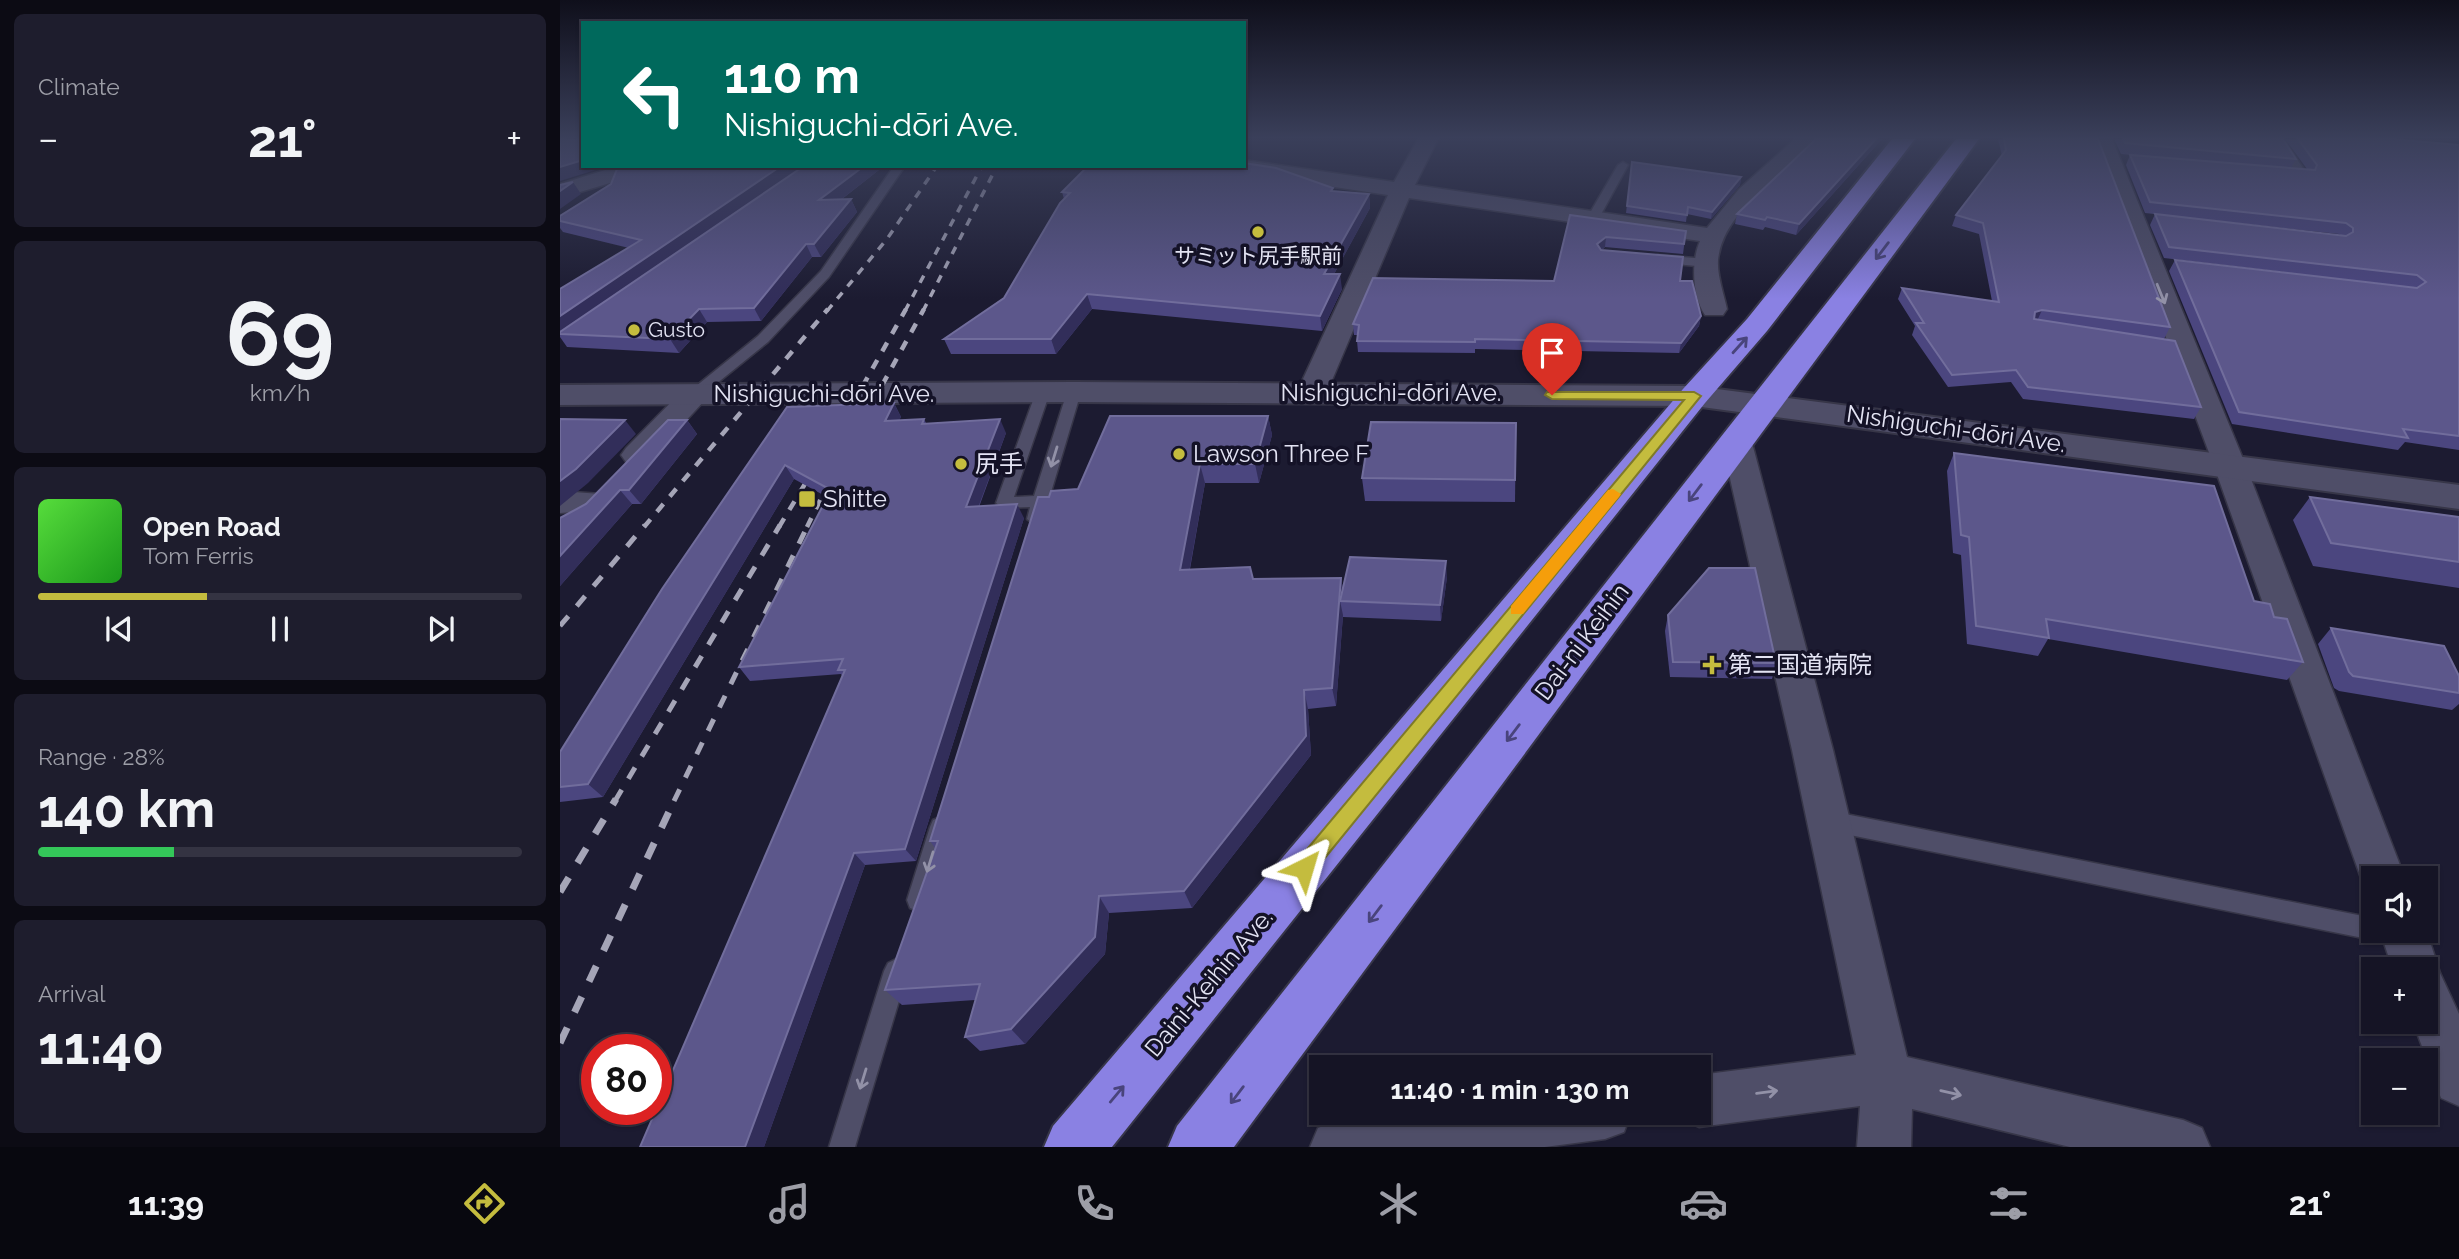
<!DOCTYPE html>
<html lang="en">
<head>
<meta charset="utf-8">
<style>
  :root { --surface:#151425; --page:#1e1d2d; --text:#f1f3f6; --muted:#9d9ea7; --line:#343342; --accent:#c4bc3e }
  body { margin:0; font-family:Raleway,"Noto Sans JP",sans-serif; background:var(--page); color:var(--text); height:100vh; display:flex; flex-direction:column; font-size:26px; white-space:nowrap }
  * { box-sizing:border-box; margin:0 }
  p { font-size:23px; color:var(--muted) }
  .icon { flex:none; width:38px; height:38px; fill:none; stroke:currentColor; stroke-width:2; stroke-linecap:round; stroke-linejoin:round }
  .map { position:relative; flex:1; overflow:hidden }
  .side { display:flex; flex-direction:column; gap:14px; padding:14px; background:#0c0b14; width:560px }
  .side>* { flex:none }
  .banner { position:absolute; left:21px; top:21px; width:665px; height:147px; border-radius:0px; box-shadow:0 2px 5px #0004,0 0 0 2px var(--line); background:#00695c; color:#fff; overflow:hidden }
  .controls { position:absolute; left:1801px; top:866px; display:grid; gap:14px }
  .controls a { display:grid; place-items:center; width:77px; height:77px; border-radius:0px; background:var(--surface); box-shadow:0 2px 5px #0004,0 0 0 2px var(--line); font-size:35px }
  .speed { position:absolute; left:21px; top:1034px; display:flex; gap:14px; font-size:35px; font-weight:700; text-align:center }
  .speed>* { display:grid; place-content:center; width:91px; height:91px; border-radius:50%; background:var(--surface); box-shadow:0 2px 5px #0004,0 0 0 2px var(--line); line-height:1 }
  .speed .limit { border:10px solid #d22; background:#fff; color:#111 }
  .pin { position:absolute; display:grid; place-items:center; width:60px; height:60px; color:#fff; margin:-72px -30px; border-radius:50% 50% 50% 0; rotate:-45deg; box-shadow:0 0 7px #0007 }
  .pin .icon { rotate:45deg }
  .me { position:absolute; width:77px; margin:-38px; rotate:40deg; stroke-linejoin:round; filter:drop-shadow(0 0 5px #0008) }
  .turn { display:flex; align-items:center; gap:24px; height:147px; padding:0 28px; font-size:32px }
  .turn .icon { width:91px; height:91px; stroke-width:2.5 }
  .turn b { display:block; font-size:49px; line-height:60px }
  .big { font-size:52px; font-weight:700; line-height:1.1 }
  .side .tile { flex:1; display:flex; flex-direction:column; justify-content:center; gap:10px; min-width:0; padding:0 24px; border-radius:10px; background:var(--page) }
  .side .dial { align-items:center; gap:0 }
  .dial b { font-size:91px; line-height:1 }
  .song { display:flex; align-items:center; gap:21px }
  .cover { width:84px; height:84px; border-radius:10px; background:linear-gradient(135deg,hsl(110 70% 55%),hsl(120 70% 35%)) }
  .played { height:7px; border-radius:4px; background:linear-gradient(90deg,var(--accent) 35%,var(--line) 35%) }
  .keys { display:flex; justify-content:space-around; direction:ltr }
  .heat { display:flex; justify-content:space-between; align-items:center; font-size:38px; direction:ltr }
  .charge { height:10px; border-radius:5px; background:linear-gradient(90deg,#34c759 28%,var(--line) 0) }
  .trip { position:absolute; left:749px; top:1055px; width:402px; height:70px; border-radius:0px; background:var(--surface); box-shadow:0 2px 5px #0004,0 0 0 2px var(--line); font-weight:700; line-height:70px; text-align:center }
  .tab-bar { display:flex; height:112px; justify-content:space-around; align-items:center; background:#08080f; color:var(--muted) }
  .tab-bar .icon { width:49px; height:49px }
  .tab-bar .active { color:var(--accent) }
  .tab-bar b { font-size:32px; color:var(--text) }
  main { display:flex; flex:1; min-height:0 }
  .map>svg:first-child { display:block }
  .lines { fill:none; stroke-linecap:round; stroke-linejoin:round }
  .lane-casing { stroke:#373648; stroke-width:3 }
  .street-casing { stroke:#373648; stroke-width:3 }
  .secondary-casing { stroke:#373648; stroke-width:4 }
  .highway-casing { stroke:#373648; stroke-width:4 }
  .lane { fill:#4f4e68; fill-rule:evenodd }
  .street { fill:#4f4e68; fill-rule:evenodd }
  .secondary { fill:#4f4e68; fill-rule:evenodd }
  .highway { fill:#8a81e3; fill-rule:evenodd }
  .rail-far3 { stroke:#a5a5b7; stroke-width:3.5; stroke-dasharray:8 8; stroke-linecap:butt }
  .rail-far2 { stroke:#a5a5b7; stroke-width:4.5; stroke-dasharray:10 10; stroke-linecap:butt }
  .rail-far1 { stroke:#a5a5b7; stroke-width:5; stroke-dasharray:13 13; stroke-linecap:butt }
  .rail { stroke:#a5a5b7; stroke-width:7; stroke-dasharray:17 17; stroke-linecap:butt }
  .wall { fill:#4b467f }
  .shaded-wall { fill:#322e5a }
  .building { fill:#5c578b; stroke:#716d9c; stroke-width:2 }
  .oneway { stroke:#49447c }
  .oneway2 { stroke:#9291a7 }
  .route { fill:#c4bc3e; stroke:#7f7a28; stroke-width:2 }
  .slow { fill:#f59e0b }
  .poi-dot { fill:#c4bc3e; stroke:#141227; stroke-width:2.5 }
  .labels { text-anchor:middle; stroke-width:7; stroke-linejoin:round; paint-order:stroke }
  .far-poi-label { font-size:21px; fill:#e3e3f3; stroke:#141227 }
  .street-label { font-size:24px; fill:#e3e3f3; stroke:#141227 }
  .poi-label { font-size:24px; fill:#e3e3f3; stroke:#141227; text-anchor:start }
</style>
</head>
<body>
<main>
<section class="side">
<div class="tile"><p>Climate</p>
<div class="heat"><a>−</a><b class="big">21°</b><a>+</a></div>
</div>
<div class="tile dial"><b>69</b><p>km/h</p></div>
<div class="tile">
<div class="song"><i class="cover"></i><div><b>Open Road</b><p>Tom Ferris</p></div></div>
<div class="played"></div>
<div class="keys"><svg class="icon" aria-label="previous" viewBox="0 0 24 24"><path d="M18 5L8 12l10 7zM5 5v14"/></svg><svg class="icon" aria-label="pause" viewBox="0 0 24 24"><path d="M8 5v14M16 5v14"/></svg><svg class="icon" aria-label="next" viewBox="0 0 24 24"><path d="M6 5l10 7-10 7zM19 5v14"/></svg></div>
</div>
<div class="tile"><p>Range · 28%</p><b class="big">140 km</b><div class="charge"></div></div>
<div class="tile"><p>Arrival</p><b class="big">11:40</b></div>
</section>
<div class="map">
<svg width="1899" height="1147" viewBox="0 0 1899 1147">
  <rect width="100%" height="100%" fill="#1c1b31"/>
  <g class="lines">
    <defs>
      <g id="lane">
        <path d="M1713,139h10l26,38 -2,2h-8z"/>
        <path d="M1063,162l5,3 -29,53 -10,2 -2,-2 31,-53z"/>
        <path d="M334,166h11l-76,111 -61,65 -68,55h-10v-6l68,-55 63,-65z"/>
        <path d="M1098,255l49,4 6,4 -6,4 -53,-5v-6z"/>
        <path d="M483,388l7,4 -36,105 20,-1 33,-104 7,-4 7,4 -38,127 -8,6 -8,-6 3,-12 -26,1 -8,-5 40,-111z"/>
        <path d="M1270,811l543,107v13h11l-3,6 -8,3 -543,-109 -8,-3 -3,-7 3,-7z"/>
        <path d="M381,817l8,3 3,7 -23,73 -3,8 -8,3 -8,-3 -3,-8 23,-73 3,-7z"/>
        <path d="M336,959l8,4 4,8 -53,176h-26l55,-176 4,-8z"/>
      </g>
      <g id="street">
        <path d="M858,139h20l-23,46 292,43 32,-39 56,-50h22c-28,40 -93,66 -99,121 -1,16 6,34 9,49l-4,6h-18c-13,-19 -14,-54 -5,-74l-291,-43 -82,194 -5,6 -10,3 -10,-3 -5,-6 91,-197 -149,-22 -11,-7h16v-6l150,22z"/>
        <path d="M1532,139h20l134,327 159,412h-32v17l-6,-2 -6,-15 -147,-412z"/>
        <path d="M58,166h35l-3,5 -90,27v-14z"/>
        <path d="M135,385l10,3 5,6 -5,6 -57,62 -11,3 -11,-3 -5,-7 5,-7 59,-60z"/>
        <path d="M1176,429l11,3 4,7 82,311 74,307 276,63 19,8 8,19h-140l-158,-38 -1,38h-54l3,-41 -161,21 -18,-8 -3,-6h21v-38l157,-20 -64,-305 -71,-311 4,-7z"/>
        <path d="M0,491l41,3 4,8 -4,8 -41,3z"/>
        <path d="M1866,929l14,44 19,41v92l-18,-8 -28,-76h13v-52h-33l-13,-39z"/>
        <path d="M835,1113h236l-7,19 -19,7 -60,8h-235l8,-19 19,-8z"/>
      </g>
      <path id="secondary" d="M514,382l620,4 765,99v24l-765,-103 -620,-4 -514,3v-20z"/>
      <g id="highway">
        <path d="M1332,139h23l-148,192 -62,72 -593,744h-68l9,-21 630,-737 64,-70z"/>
        <path d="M1396,139h23l-745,1008h-66l9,-21z"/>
      </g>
    </defs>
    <use href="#lane" class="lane-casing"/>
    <use href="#street" class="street-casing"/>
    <use href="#secondary" class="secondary-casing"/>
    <use href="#highway" class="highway-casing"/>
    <use href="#lane" class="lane"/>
    <use href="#street" class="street"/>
    <use href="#secondary" class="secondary"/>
    <use href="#highway" class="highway"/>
    <g class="rail-far3">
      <path d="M267,311l60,-72 50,-73"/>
      <path d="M345,311l77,-145"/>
      <path d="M363,311l74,-145"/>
    </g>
    <g class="rail-far2">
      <path d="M303,420l61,-111"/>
      <path d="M283,421l63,-112"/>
      <path d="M84,527l184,-218"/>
      <path d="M219,527l35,-58"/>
      <path d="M247,527l24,-49"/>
    </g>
    <g class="rail-far1">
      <path d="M0,626l85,-101"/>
      <path d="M55,801l165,-276"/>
      <path d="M114,801l134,-276"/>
    </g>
    <g class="rail">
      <path d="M0,892l56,-93"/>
      <path d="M0,1043l115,-244"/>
    </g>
  </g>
  <g class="wall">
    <path d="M1322,139l-86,96 -31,-8 -2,3 -28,-6 2,-10z"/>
    <path d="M1438,139h100l72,188 -6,12 37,68 -7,12 -171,-20 -12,-17 -63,5 -36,-52 3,-9 -17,-27 4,-11 90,13 -13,-67 -27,-8 4,-11 46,-59z"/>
    <path d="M1554,139h169l13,20 -5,9 16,1 -22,-30h108l66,6v305l-54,-8 -7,8 -166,-26 -63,-153 6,-11 235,27 -246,-29 -14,-33 5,-11 187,22 -3,-2 -194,-21 -19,-48 4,-10 13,1 -22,-2z"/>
    <path d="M1072,162l109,15 -1,8 -29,34 -24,-5 -1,8 -60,-9z"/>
    <path d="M67,166h257l-42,33h9l6,13 -36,45h-9l-51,64 -54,1 -28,31 -112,-6 -7,-10v-48l69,-41 -66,-16 -3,-4v-12l51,-32z"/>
    <path d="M774,191l35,3 1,14 -36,66 8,15 -20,42 -230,-22 -36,45h-105l-7,-15 60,-41 60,-99 -2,-7z"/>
    <path d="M1010,215l116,16 -3,23 -78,-7 -3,3 78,31 21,35 -2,10 -20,27 -204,-4v4l-117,-1 -1,-11 1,-6h-4l-1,-11 201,-43z"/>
    <path d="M334,403l7,14 -2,3 25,-1 2,4 80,10 -27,74 45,11 -108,343 -51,4 -101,282h-124l202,-471 -1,-2 -91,7 -11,-14 88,-170 -33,-18 -191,318 -43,5v-50l227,-345z"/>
    <path d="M708,416l4,19 -13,48h-54l-15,86 63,10 88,-1 2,11 104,-12 -6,44 -98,-4v-2l-7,91 -28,3 3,46 -119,153 -83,5 -4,41 -80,90 -45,7 -15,-14 10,-37 -73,5 -17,-15 50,-142 -5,-7 119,-344 29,-8z"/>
    <path d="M127,420l10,14 -56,70h-9l-72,82v-68l26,-14z"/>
    <path d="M956,423l-1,79 -150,-1 -3,-23z"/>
    <path d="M1394,453l300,148 20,16 29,45 -16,18 -239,-41 -10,17 -71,-12 -6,-89 -8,-2 -6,-82z"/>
    <path d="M1750,497l149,20v71l-146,-22 -20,-46z"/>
    <path d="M1108,615l108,48 -4,16 -102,-2 -5,-46z"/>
    <path d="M1771,628l128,48v28l-7,6 -113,-19 -5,-3 -16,-44z"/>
  </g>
  <g class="shaded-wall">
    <path d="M1316,139h6l-86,96 3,-11z"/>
    <path d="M23,160v6h25l-48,15v-14z"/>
    <path d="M221,166h24l-245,168v-18z"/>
    <path d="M304,166h20l-59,46 -6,-12z"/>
    <path d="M1181,177l-1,8 -29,34 1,-7z"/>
    <path d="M13,182l8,12 -21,15v-18z"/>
    <path d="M809,194l1,14 -44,81 -2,-15z"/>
    <path d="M291,199l6,13 -36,45 -7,-13z"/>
    <path d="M1046,237l-1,10 -9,6 1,-9z"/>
    <path d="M246,244l6,13 -51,64 -7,-13z"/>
    <path d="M780,274l2,15 -20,42 -2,-15z"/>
    <path d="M527,294l5,15 -36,45 -5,-15z"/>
    <path d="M139,309l8,13 -28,31 -9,-14z"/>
    <path d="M1482,310l-5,11 -7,2 5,-11z"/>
    <path d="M1141,316l-2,10 -20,27 2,-10z"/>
    <path d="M334,403l7,14 -9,18 -7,-14z"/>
    <path d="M708,416l4,19 -13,48 -4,-19z"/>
    <path d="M440,419l6,14 -33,88 -7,-14z"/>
    <path d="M65,420l11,14 -48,49 -28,23v-25z"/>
    <path d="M127,420l10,14 -56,70 -12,-14z"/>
    <path d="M640,464l5,19 -19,106 -6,-19z"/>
    <path d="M225,465l9,14 -191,318 -15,-13z"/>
    <path d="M60,490l12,14 -72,82v-30z"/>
    <path d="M457,504l7,14 -108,343 -11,-12z"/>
    <path d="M886,561l1,16 -6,44 -1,-16z"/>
    <path d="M781,578l3,19 -4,4 3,14 -7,91 -4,-18z"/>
    <path d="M744,690l4,19 3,46 -119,153 -8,-17z"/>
    <path d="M294,853l11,12 -101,282h-19z"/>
    <path d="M539,896l10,17 -4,41 -80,90 -14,-15z"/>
  </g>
  <g class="building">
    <path d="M0,139l17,1v-1h6v21l-23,7z"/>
    <path d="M1256,139h60l-77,85 -32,-7 -2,3 -28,-6z"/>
    <path d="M1444,139h94l72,188 -128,-17 -7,2 -1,7 141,22 26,66 -173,-20 -12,-17 -64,5 -36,-52h8l-22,-35 97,14 -16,-79 -27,-8 50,-65z"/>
    <path d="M1563,139h160l13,20 -171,-16z"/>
    <path d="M1738,139h95l66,6v291l-56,-7 5,9 -169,-26 -64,-152 242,28 9,-6 -9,-7 -248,-28 -14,-33 191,22 7,-4v-4l-7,-5 -196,-21 -20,-47 185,15 2,-5z"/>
    <path d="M1072,162l109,15 -29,35 -24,-5 -1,8 -60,-9z"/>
    <path d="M684,163l32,5 57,20 -2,3 38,3 -45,80h16l-20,42 -233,-22 -36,45h-107l60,-41 56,-95 10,-10 -8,-1 26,-26h156z"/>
    <path d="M67,166h154l-221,150v-27l81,-49 -81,-19v-5l51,-32 6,-15z"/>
    <path d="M244,166h60l-45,34 32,-1 -37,45h-8l-52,64 -55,1 -29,30 -110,-5v-2z"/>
    <path d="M13,182l-13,9v-6z"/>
    <path d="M1010,215l116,16 -2,13 -78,-7 -9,7 4,6 82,7 -3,24h12l9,35 -20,27 -206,-4v3l-118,-1 2,-16 -6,-1 20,-46 181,3z"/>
    <path d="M334,403l-9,18 39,-2 -2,5 78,-5 -34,88 51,-3 -112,345 -51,4 -109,294h-105l205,-477h-7l5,-11 -104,8 92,-177 -46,-25 -197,319 -28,3v-35l102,-163 125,-182z"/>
    <path d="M550,416h158l-13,48h-55l-20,106 70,-3 3,12 88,-1 -9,110 -28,2 2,46 -122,155 -85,5 -4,41 -84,92 -46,8 15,-53 -95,6 53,-149h-8l108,-344h11l2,-6 27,-2z"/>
    <path d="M0,419l65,1 -49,49 -16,12z"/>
    <path d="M108,420h19l-58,70h-9l-60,66v-38l26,-14z"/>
    <path d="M811,422l145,1 -1,57 -153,-2z"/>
    <path d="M1394,453l260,33 40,115 16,3 4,13 13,2 16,43 -257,-43 3,19 -73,-12 -7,-89 -8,-2z"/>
    <path d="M1750,497l149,20v45l-128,-19z"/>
    <path d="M790,557l96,4 -6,44 -100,-4z"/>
    <path d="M1149,568h46l21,95 -103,-1 -5,-47z"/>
    <path d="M1771,628l113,18 15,30v17l-106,-17 -4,-4z"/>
  </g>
  <defs><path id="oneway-shaft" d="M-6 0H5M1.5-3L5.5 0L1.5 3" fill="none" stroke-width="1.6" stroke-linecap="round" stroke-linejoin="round" transform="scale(1.75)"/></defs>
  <g class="oneway">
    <use href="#oneway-shaft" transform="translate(1322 251) rotate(127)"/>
    <use href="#oneway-shaft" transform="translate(1180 345) rotate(-48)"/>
    <use href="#oneway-shaft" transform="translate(1135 493) rotate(127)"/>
    <use href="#oneway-shaft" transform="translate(953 733) rotate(127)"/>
    <use href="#oneway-shaft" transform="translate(815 914) rotate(127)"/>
    <use href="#oneway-shaft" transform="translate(557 1094) rotate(-50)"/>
    <use href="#oneway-shaft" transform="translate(677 1095) rotate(127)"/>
  </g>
  <g class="oneway2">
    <use href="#oneway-shaft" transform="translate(1601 294) rotate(68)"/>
    <use href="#oneway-shaft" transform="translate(494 457) rotate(107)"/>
    <use href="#oneway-shaft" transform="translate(370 862) rotate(107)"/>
    <use href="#oneway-shaft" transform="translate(303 1079) rotate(107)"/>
    <use href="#oneway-shaft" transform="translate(1207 1092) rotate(-7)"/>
    <use href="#oneway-shaft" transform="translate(1391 1093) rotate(13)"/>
  </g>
  <linearGradient id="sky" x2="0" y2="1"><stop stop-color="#0f0f1b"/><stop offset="0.46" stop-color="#3a3f5a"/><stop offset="1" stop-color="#3a3f5a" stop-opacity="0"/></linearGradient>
  <rect width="1899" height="299" fill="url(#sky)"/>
  <path class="route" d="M987,392h147l7,4 -390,479 -7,2 -7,-2 -3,-7 3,-7 387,-461 -132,-1 -7,-4z"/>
  <path class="slow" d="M1053,489l8,5 -2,3 -96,117h-12v-8l97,-116z"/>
  <g class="poi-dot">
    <circle cx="698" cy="232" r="7"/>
    <circle cx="74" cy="330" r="7"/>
    <circle cx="619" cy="454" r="7"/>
    <circle cx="401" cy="464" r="7"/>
    <rect x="238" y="490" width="18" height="18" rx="3.5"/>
    <path d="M1148.5 654.5h7v7h7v7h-7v7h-7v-7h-7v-7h7z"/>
  </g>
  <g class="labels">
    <g class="far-poi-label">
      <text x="698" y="263">サミット尻手駅前</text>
      <text x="88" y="337" text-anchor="start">Gusto</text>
    </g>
    <g class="street-label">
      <text x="831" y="401">Nishiguchi-dōri Ave.</text>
      <text x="264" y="402">Nishiguchi-dōri Ave.</text>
      <text transform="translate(1396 429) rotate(8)" y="8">Nishiguchi-dōri Ave.</text>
      <text transform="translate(1022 642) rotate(-53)" y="8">Dai-ni Keihin</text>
      <text transform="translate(649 983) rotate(-50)" y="8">Daini-Keihin Ave.</text>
    </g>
    <g class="poi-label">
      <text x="633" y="462">Lawson Three F</text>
      <text x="415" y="472">尻手</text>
      <text x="263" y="507">Shitte</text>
      <text x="1168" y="673">第二国道病院</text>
    </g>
  </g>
</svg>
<div class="controls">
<a><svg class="icon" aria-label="sound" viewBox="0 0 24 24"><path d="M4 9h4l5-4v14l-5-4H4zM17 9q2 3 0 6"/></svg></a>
<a>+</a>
<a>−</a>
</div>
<div class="speed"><div class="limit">80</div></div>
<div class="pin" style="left:992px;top:395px;background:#d93025"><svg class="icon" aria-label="arrive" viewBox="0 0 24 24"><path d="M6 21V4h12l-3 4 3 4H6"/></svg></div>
<svg class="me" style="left:744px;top:868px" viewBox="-20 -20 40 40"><path d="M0-17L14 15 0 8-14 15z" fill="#c4bc3e" stroke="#fff" stroke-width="4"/></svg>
<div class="trip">11:40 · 1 min · 130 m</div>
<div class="banner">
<div class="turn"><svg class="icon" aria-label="left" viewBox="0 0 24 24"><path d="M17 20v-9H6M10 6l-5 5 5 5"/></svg><div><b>110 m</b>Nishiguchi-dōri Ave.</div></div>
</div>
</div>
</main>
<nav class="tab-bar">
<b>11:39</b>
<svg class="icon active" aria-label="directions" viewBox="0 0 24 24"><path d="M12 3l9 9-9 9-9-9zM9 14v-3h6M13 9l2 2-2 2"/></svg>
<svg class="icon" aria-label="music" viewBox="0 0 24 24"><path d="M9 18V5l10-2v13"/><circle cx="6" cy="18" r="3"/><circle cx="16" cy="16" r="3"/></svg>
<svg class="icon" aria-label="phone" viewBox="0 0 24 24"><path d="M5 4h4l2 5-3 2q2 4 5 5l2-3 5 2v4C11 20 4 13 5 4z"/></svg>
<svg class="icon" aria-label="climate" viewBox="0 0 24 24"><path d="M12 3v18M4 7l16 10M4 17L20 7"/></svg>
<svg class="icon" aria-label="car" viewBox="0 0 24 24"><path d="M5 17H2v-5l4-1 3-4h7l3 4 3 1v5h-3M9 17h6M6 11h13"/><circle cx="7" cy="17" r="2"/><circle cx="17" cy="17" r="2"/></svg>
<svg class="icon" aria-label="filters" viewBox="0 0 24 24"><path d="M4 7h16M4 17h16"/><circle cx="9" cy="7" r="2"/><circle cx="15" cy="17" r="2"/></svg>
<b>21°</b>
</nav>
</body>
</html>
